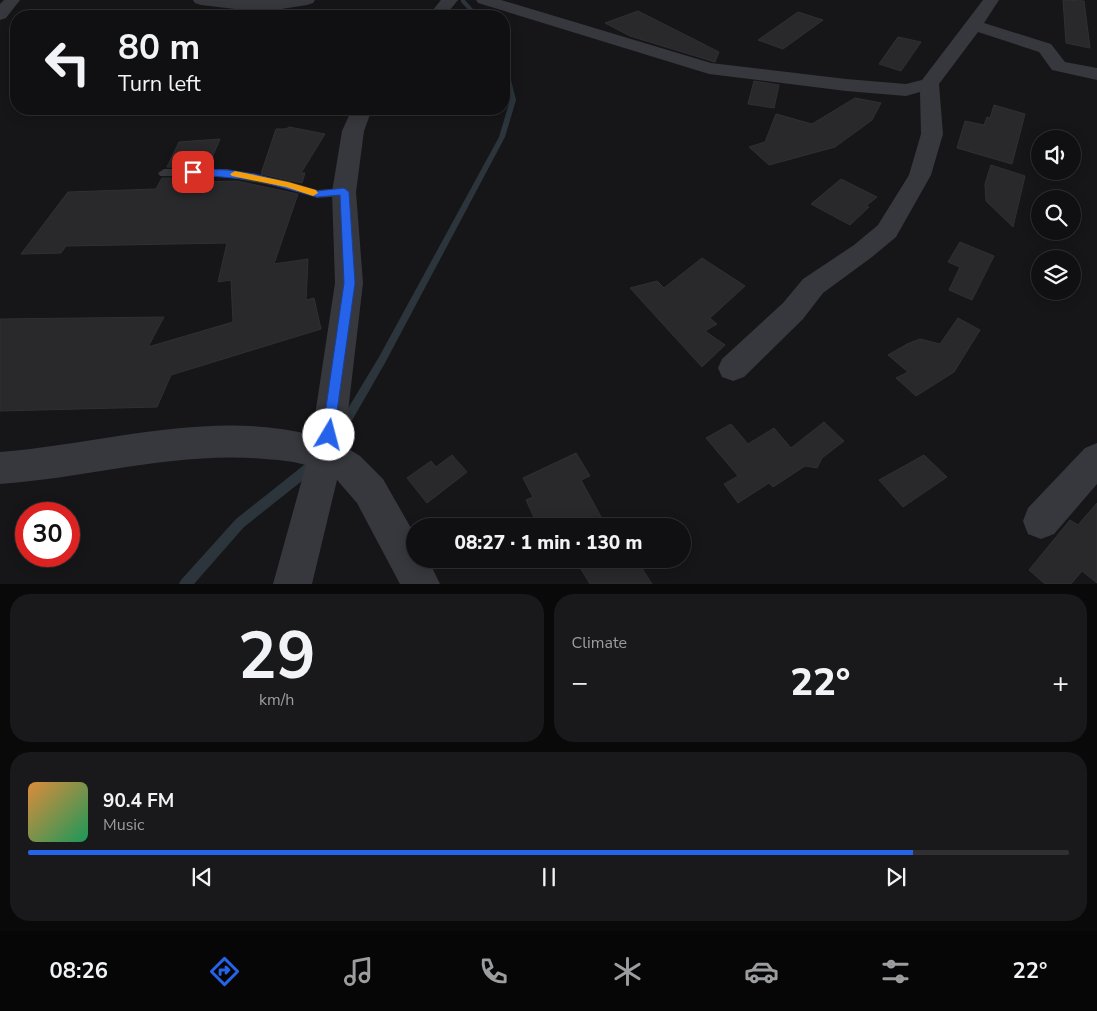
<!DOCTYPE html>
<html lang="en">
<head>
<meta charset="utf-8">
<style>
  :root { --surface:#101012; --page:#19191b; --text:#f1f3f6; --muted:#9c9d9f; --line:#303032; --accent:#2563eb }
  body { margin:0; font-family:"Nunito Sans",sans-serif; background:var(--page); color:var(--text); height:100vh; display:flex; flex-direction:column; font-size:19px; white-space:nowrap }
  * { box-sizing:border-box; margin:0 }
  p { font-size:16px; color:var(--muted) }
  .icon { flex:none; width:28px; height:28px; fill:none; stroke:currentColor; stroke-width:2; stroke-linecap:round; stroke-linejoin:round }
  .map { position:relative; height:584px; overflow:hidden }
  .panel { display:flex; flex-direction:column; gap:10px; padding:10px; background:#09090a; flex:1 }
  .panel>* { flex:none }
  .guide { position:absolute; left:10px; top:10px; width:500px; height:105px; border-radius:20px; box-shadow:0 2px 12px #0003,0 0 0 1px var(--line); background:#101012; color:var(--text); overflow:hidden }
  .buttons { position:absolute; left:1031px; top:130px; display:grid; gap:10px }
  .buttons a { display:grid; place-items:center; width:50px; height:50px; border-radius:50%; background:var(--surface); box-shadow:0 2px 12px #0003,0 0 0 1px var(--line); font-size:25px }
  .speed { position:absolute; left:15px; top:502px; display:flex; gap:10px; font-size:25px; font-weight:700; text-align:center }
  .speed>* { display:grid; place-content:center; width:65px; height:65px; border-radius:50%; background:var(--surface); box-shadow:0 2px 12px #0003,0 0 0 1px var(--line); line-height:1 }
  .speed .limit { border:8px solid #d22; background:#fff; color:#111 }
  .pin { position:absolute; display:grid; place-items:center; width:42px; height:42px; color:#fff; margin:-21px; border-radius:10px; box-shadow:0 2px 8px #0006 }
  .me { position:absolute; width:55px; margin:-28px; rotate:8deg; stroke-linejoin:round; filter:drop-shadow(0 0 4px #0008) }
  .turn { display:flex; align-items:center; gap:18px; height:105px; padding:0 25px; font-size:22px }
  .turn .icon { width:65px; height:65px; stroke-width:2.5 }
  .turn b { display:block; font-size:35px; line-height:42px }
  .big { font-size:38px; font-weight:800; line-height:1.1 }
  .panel .card { flex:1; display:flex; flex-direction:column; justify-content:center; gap:8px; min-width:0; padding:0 18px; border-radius:20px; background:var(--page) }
  .panel .dial { align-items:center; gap:0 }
  .dial b { font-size:65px; line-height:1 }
  .song { display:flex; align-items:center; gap:15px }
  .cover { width:60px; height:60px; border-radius:8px; background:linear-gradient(135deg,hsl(30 70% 55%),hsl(150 70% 35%)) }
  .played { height:5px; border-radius:2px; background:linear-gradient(90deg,var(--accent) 85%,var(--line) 85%) }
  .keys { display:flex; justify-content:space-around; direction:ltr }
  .heat { display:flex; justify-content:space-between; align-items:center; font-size:28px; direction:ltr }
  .panel .tiles { flex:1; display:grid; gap:10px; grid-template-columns:1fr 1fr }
  .card:last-child { grid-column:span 2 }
  .trip { position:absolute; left:406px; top:518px; width:285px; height:50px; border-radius:25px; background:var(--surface); box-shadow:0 2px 12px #0003,0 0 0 1px var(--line); font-weight:800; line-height:50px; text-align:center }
  .tabs { display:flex; height:80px; justify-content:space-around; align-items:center; background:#060607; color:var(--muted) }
  .tabs .icon { width:35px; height:35px }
  .tabs .on { color:var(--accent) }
  .tabs b { font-size:22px; color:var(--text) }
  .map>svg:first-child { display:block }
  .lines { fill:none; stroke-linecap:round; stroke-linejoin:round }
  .stream { fill:#2c353c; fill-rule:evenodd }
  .building { fill:#29292c; stroke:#303034 }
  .lane { fill:#37383d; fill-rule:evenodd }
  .street { fill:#37383d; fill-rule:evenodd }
  .route { fill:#2563eb; stroke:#184099 }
  .slow { fill:#f59e0b }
</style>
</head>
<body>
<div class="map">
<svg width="1097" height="584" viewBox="0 0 1097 584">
  <rect width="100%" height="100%" fill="#161618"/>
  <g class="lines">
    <g class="stream">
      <path d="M461,0h4l14,16h-5l-13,-14z"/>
      <path d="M504,62l3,2 9,36 -11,37 -120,226 -39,68 -4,2 -4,-2 -1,-3 1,-3 41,-68 120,-220 11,-37 -6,-25z"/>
      <path d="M313,460l4,1 1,4 -1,4 -73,58 -50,57h-15l2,-4 55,-61 73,-58z"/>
    </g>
  </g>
  <g class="building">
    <path d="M1063,0l21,1 6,47 -24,-5z"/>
    <path d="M638,11l81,41 -4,10 -85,-26 -25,-13z"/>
    <path d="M798,12l25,8 -40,29 -25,-9z"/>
    <path d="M898,37l23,5 -20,29 -22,-7z"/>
    <path d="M754,81l25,4 -5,23 -26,-4z"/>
    <path d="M855,98l26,5 -9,17 -37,27 -66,18 -20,-18 16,-5 11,-28 36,10z"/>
    <path d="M994,105l31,9 -13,50 -55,-16 8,-27 19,4 3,-8 3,1z"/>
    <path d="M289,127l36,7 -24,39h4l-3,10 -41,-9 15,-45h10z"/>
    <path d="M220,139l-12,28h-41l12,-25z"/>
    <path d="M991,165l34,11 -12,51 -27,-26 -1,-17z"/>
    <path d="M162,178l42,1 -2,3 35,-1 61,13 -24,70 34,-5 -2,41 8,-2 7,31 -150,46 -14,32 -157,4v-92l164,-2 -16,30 85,-25 -2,-42 -13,2 9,-39 -161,3 -5,7 -40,1 47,-62 88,-3z"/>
    <path d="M841,179l36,18 -11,9 3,1 -19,18 -39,-21z"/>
    <path d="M960,242l34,14 -22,44 -23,-10 11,-23 -12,-5z"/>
    <path d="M702,258l43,28 -35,32 7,6 -12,7 20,14 -23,22 -72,-79 27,-7 7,7z"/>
    <path d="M958,318l22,12 -26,42 -38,24 -20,-18 12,-6 -20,-17 19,-11 13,-5 20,5z"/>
    <path d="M824,422l20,19 -22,17 -5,10 -12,-2 -32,21 -4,-4 -31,20 -14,-19 14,-8 -32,-38 25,-14 17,20 26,-16 17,20z"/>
    <path d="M576,453l14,23 -9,4 24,44 -3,2h-64l-12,-26 7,-3 -10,-19z"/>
    <path d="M452,455l15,17 -40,31 -20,-25 24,-17 5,6z"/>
    <path d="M924,455l23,22 -44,30 -24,-27z"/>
    <path d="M1097,503v80l-15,-12 -11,13h-26l-16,-14 41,-50 8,5z"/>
    <path d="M575,559h61l16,25h-62z"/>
  </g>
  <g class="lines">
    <path class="lane" d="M164,169h63l61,12 29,9 27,-2 6,4 -6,4 -27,2 -31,-10 -59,-11 -67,-1 -2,-3z"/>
    <g class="street">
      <path d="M4,0h16l-14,18 -6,2v-16z"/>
      <path d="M193,0h122l-2,3 -6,2 -38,6h-17l-51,-6 -6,-2z"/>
      <path d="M441,0h17l-13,16h-17z"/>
      <path d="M476,0h25l210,63 135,16 60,5 16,-4 61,-80h16l-15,23 67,21 14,18 32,6v12l-45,-10 -13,-18 -61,-20 -39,52 4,50 -12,41 -35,62 -24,20 -49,36 -20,26 -59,58 -11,4 -11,-4 -4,-9 4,-9 61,-56 20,-24 51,-34 24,-20 31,-50 12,-41 -1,-42 -14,4 -60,-5 -137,-17 -231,-71z"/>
      <path d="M352,109h20l-8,22 -8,61 7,91 -19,163 16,10 23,23 32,56v24h13l12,25h-40l-43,-81 -20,-23 -25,104h-39l33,-119c-14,-4 -27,-5 -41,-6 -89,-8 -177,19 -265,25v-32c103,-8 210,-43 312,-17l23,-152 -3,-91 10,-61z"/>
      <path d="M1097,443v41l-43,50 -13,5 -13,-5 -5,-13 5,-13 57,-60z"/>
    </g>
  </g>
  <path class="route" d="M193,169l34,1 28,4 62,17 27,-3 5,4 6,91 -22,157 -4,2 -5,-2 -2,-5 22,-152 -4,-88 -23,2 -62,-17 -66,-6 -1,-2z"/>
  <path class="slow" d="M235,171l53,11 28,8 2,3 -5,3 -27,-9 -54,-11 -2,-2z"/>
</svg>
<div class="buttons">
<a><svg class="icon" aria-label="sound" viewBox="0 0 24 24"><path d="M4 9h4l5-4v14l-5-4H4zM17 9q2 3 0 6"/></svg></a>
<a><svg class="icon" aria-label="search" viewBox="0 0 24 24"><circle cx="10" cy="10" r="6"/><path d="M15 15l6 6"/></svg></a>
<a><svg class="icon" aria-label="layers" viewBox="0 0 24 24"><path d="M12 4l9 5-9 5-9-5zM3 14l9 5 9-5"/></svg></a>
</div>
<div class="speed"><div class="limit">30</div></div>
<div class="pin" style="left:193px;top:172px;background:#d93025"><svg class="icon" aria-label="arrive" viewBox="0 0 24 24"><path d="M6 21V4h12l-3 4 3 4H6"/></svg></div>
<svg class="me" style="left:329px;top:435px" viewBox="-20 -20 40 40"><circle r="19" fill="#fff"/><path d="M0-13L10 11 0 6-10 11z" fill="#2563eb"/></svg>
<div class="trip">08:27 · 1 min · 130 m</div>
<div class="guide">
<div class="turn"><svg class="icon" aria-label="left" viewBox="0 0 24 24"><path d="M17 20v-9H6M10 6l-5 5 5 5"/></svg><div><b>80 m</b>Turn left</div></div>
</div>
</div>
<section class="panel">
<div class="tiles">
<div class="card dial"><b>29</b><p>km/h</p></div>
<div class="card"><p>Climate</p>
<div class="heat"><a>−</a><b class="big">22°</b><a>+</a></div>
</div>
<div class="card">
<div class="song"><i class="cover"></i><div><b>90.4 FM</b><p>Music</p></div></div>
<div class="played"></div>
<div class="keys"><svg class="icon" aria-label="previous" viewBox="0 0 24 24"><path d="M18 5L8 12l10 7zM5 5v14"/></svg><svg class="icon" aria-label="pause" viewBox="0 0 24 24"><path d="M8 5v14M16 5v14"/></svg><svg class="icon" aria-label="next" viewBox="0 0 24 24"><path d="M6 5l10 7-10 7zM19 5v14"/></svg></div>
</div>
</div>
</section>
<nav class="tabs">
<b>08:26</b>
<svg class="icon on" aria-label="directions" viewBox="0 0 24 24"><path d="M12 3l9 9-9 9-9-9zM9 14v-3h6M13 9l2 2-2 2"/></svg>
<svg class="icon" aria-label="music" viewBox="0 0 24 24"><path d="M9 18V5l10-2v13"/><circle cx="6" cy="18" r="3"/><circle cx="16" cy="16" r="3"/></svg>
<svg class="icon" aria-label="phone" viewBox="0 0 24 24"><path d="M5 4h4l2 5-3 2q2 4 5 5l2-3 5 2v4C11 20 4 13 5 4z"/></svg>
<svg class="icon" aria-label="climate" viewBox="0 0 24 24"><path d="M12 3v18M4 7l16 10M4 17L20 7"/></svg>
<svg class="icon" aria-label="car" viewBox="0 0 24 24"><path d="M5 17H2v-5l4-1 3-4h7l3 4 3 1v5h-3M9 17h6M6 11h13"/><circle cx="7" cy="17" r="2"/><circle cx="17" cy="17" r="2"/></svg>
<svg class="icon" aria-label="filters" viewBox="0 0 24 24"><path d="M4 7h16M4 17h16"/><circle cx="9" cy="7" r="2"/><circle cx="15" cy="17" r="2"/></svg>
<b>22°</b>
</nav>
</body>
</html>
